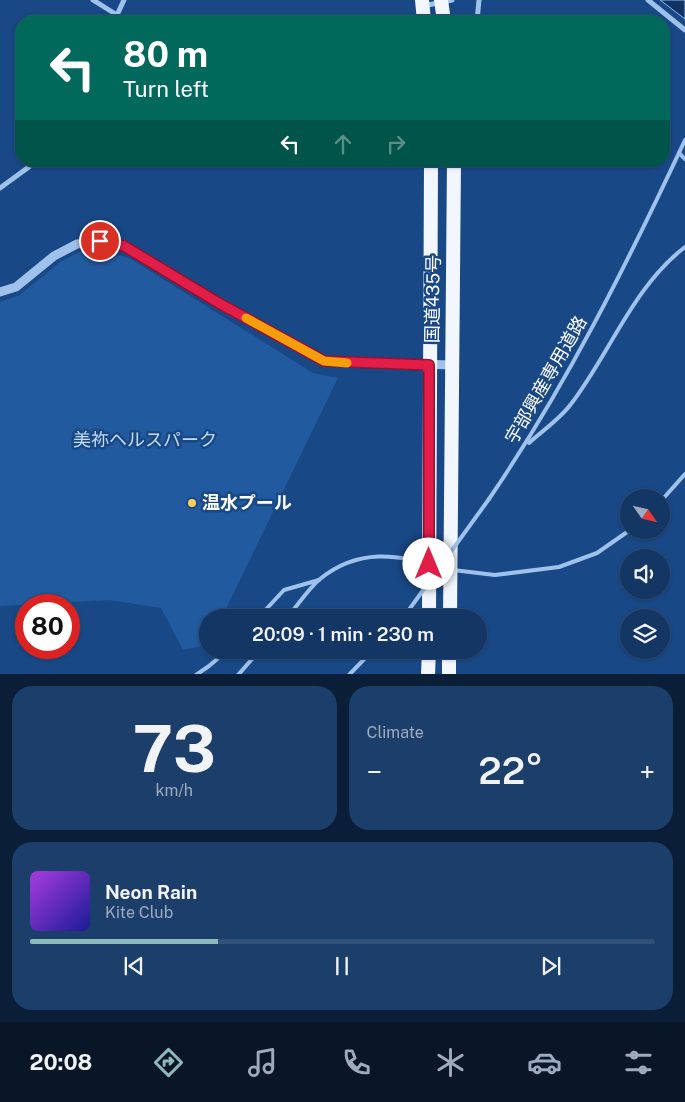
<!DOCTYPE html>
<html lang="en">
<head>
<meta charset="utf-8">
<style>
  :root { --surface:#133664; --page:#1c3e6a; --text:#f1f3f6; --muted:#9dabbf; --line:#325078; --accent:#8bbbb9 }
  body { margin:0; font-family:"Public Sans","Noto Sans JP",sans-serif; background:var(--page); color:var(--text); height:100vh; display:flex; flex-direction:column; font-size:19px; white-space:nowrap }
  * { box-sizing:border-box; margin:0 }
  p { font-size:16px; color:var(--muted) }
  .icon { flex:none; width:28px; height:28px; fill:none; stroke:currentColor; stroke-width:2; stroke-linecap:round; stroke-linejoin:round }
  .map { position:relative; height:674px; overflow:hidden }
  .panel { display:flex; flex-direction:column; gap:12px; padding:12px; background:#0a1e37; flex:1 }
  .panel>* { flex:none }
  .top-card { position:absolute; left:15px; top:15px; width:655px; height:152px; border-radius:20px; box-shadow:0 1px 4px #0004,0 0 0 1px var(--line); background:#00695c; color:#fff; overflow:hidden }
  .needle { width:32px; rotate:124deg }
  .controls { position:absolute; left:620px; top:489px; display:grid; gap:10px }
  .controls a { display:grid; place-items:center; width:50px; height:50px; border-radius:50%; background:var(--surface); box-shadow:0 1px 4px #0004,0 0 0 1px var(--line); font-size:25px }
  .speed { position:absolute; left:15px; top:594px; display:flex; gap:10px; font-size:25px; font-weight:700; text-align:center }
  .speed>* { display:grid; place-content:center; width:65px; height:65px; border-radius:50%; background:var(--surface); box-shadow:0 1px 4px #0004,0 0 0 1px var(--line); line-height:1 }
  .speed .limit { border:8px solid #d22; background:#fff; color:#111 }
  .pin { position:absolute; display:grid; place-items:center; width:42px; height:42px; color:#fff; margin:-21px; border:2px solid #fff; border-radius:50%; box-shadow:0 1px 5px #0007 }
  .me { position:absolute; width:55px; margin:-28px; rotate:0deg; stroke-linejoin:round; filter:drop-shadow(0 0 4px #0008) }
  .turn { display:flex; align-items:center; gap:18px; height:105px; padding:0 25px; font-size:22px }
  .turn .icon { width:65px; height:65px; stroke-width:2.5 }
  .turn b { display:block; font-size:35px; line-height:42px }
  .lanes { display:flex; align-items:center; height:48px; padding:0 25px; background:#0003; justify-content:center; gap:25px; direction:ltr }
  .lanes .off { opacity:.35 }
  .big { font-size:38px; font-weight:600; line-height:1.1 }
  .panel .card { flex:1; display:flex; flex-direction:column; justify-content:center; gap:8px; min-width:0; padding:0 18px; border-radius:20px; background:var(--page) }
  .panel .dial { align-items:center; gap:0 }
  .dial b { font-size:65px; line-height:1 }
  .song { display:flex; align-items:center; gap:15px }
  .cover { width:60px; height:60px; border-radius:8px; background:linear-gradient(135deg,hsl(280 70% 55%),hsl(240 70% 35%)) }
  .played { height:5px; border-radius:2px; background:linear-gradient(90deg,var(--accent) 30%,var(--line) 30%) }
  .keys { display:flex; justify-content:space-around; direction:ltr }
  .heat { display:flex; justify-content:space-between; align-items:center; font-size:28px; direction:ltr }
  .panel .tiles { flex:1; display:grid; gap:12px; grid-template-columns:1fr 1fr }
  .card:last-child { grid-column:span 2 }
  .trip { position:absolute; left:199px; top:609px; width:288px; height:50px; border-radius:25px; background:var(--surface); box-shadow:0 1px 4px #0004,0 0 0 1px var(--line); font-weight:600; line-height:50px; text-align:center }
  .tab-bar { display:flex; height:80px; justify-content:space-around; align-items:center; background:#081628; color:var(--muted) }
  .tab-bar .icon { width:35px; height:35px }
  .tab-bar .selected { color:var(--accent) }
  .tab-bar b { font-size:22px; color:var(--text) }
  .map>svg:first-child { display:block }
  .green { fill:#215a9f }
  .water { fill:#103364; stroke:#92bdef }
  .lines { fill:none; stroke-linecap:round; stroke-linejoin:round }
  .service { stroke:#9fc2ed; stroke-width:4 }
  .minor { stroke:#9fc2ed; stroke-width:5 }
  .tertiary { stroke:#9fc2ed; stroke-width:9 }
  .trunk { stroke:#f2f7ff; stroke-width:14 }
  .service-bridge { stroke:#9fc2ed; stroke-width:4 }
  .route-casing { stroke:#92132f; stroke-width:12 }
  .route { stroke:#e11d48; stroke-width:9 }
  .slow { stroke:#f59e0b; stroke-width:9 }
  .poi-dot { fill:#ffd05b; stroke:#194886; stroke-width:2 }
  .labels { text-anchor:middle; stroke-width:5; stroke-linejoin:round; paint-order:stroke }
  .street-label { font-size:18px; fill:#fff; stroke:#194886 }
  .park-label { font-size:18px; fill:#c4dcf9; stroke:#194886 }
  .poi-label { font-size:18px; font-weight:bold; fill:#fff; stroke:#194886; text-anchor:start }
</style>
</head>
<body>
<div class="map">
<svg width="685" height="675" viewBox="0 0 685 675">
  <rect width="100%" height="100%" fill="#194886"/>
  <path class="green" d="M83,250l22,1 26,8 182,114 25,5 -116,239 -14,1 -1,27 -24,5 -22,-42 -52,-8 -109,6v-304l20,-7 40,-33z"/>
  <path class="water" d="M660,0h25v19z"/>
  <g class="lines">
    <g class="service">
      <path d="M679,153l6,6"/>
      <path d="M529,443c13,-12 31,-24 42,-39 39,-51 62,-117 114,-157"/>
      <path d="M489,499c77,-113 138,-235 196,-359"/>
      <path d="M661,501l24,-27"/>
      <path d="M453,570l42,5 64,-8 38,-14 33,-23"/>
      <path d="M258,618l26,-28 35,-10"/>
      <path d="M287,618c11,-13 21,-29 33,-39 38,-31 78,-25 121,-12"/>
      <path d="M196,675l13,-9 19,-16"/>
      <path d="M238,675l22,-25"/>
      <path d="M349,675l24,-25"/>
    </g>
    <g class="minor">
      <path d="M93,0l24,15 7,-15"/>
      <path d="M648,0l37,30"/>
      <path d="M423,6l29,-6"/>
      <path d="M477,21l2,-21"/>
      <path d="M0,188l37,-27"/>
    </g>
    <path class="tertiary" d="M0,292l16,-5 38,-31 23,-12 23,-3 24,5 93,56 107,59 127,4"/>
    <g class="trunk">
      <path d="M422,0l2,21"/>
      <path d="M441,0l3,21"/>
      <path d="M429,618l2,-457"/>
      <path d="M450,618l4,-457"/>
      <path d="M428,675l1,-25"/>
      <path d="M449,675v-25"/>
    </g>
    <path class="service-bridge" d="M403,618l86,-119"/>
  </g>
  <g class="lines">
    <defs>
      <path id="route" d="M100,241l24,5 93,56 107,59 105,4v199"/>
    </defs>
    <use href="#route" class="route-casing"/>
    <use href="#route" class="route"/>
    <path class="slow" d="M246,318l78,43 23,2"/>
  </g>
  <circle class="poi-dot" cx="192" cy="503" r="5"/>
  <g class="labels">
    <g class="street-label">
      <text transform="translate(433 299) rotate(-89)" y="6">国道435号</text>
      <text transform="translate(546 380) rotate(-60)" y="6">宇部興産専用道路</text>
    </g>
    <g class="park-label">
      <text x="145" y="446">美祢ヘルスパーク</text>
    </g>
    <g class="poi-label">
      <text x="202" y="509">温水プール</text>
    </g>
  </g>
</svg>
<div class="controls">
<a><svg class="needle" viewBox="-14 -14 28 28"><path d="M0-13l5 13h-10z" fill="#e53935"/><path d="M0 13l5-13h-10z" fill="#9dabbf"/></svg></a>
<a><svg class="icon" aria-label="sound" viewBox="0 0 24 24"><path d="M4 9h4l5-4v14l-5-4H4zM17 9q2 3 0 6"/></svg></a>
<a><svg class="icon" aria-label="layers" viewBox="0 0 24 24"><path d="M12 4l9 5-9 5-9-5zM3 14l9 5 9-5"/></svg></a>
</div>
<div class="speed"><div class="limit">80</div></div>
<div class="pin" style="left:100px;top:241px;background:#d93025"><svg class="icon" aria-label="arrive" viewBox="0 0 24 24"><path d="M6 21V4h12l-3 4 3 4H6"/></svg></div>
<svg class="me" style="left:429px;top:564px" viewBox="-20 -20 40 40"><circle r="19" fill="#fff"/><path d="M0-13L10 11 0 6-10 11z" fill="#e11d48"/></svg>
<div class="trip">20:09 · 1 min · 230 m</div>
<div class="top-card">
<div class="turn"><svg class="icon" aria-label="left" viewBox="0 0 24 24"><path d="M17 20v-9H6M10 6l-5 5 5 5"/></svg><div><b>80 m</b>Turn left</div></div>
<div class="lanes"><svg class="icon" aria-label="left" viewBox="0 0 24 24"><path d="M17 20v-9H6M10 6l-5 5 5 5"/></svg><svg class="icon off" aria-label="ahead" viewBox="0 0 24 24"><path d="M12 20V5M6 11l6-6 6 6"/></svg><svg class="icon off" aria-label="right" viewBox="0 0 24 24"><path d="M7 20v-9h11M14 6l5 5-5 5"/></svg></div>
</div>
</div>
<section class="panel">
<div class="tiles">
<div class="card dial"><b>73</b><p>km/h</p></div>
<div class="card"><p>Climate</p>
<div class="heat"><a>−</a><b class="big">22°</b><a>+</a></div>
</div>
<div class="card">
<div class="song"><i class="cover"></i><div><b>Neon Rain</b><p>Kite Club</p></div></div>
<div class="played"></div>
<div class="keys"><svg class="icon" aria-label="previous" viewBox="0 0 24 24"><path d="M18 5L8 12l10 7zM5 5v14"/></svg><svg class="icon" aria-label="pause" viewBox="0 0 24 24"><path d="M8 5v14M16 5v14"/></svg><svg class="icon" aria-label="next" viewBox="0 0 24 24"><path d="M6 5l10 7-10 7zM19 5v14"/></svg></div>
</div>
</div>
</section>
<nav class="tab-bar">
<b>20:08</b>
<svg class="icon selected" aria-label="directions" viewBox="0 0 24 24"><path d="M12 3l9 9-9 9-9-9zM9 14v-3h6M13 9l2 2-2 2"/></svg>
<svg class="icon" aria-label="music" viewBox="0 0 24 24"><path d="M9 18V5l10-2v13"/><circle cx="6" cy="18" r="3"/><circle cx="16" cy="16" r="3"/></svg>
<svg class="icon" aria-label="phone" viewBox="0 0 24 24"><path d="M5 4h4l2 5-3 2q2 4 5 5l2-3 5 2v4C11 20 4 13 5 4z"/></svg>
<svg class="icon" aria-label="climate" viewBox="0 0 24 24"><path d="M12 3v18M4 7l16 10M4 17L20 7"/></svg>
<svg class="icon" aria-label="car" viewBox="0 0 24 24"><path d="M5 17H2v-5l4-1 3-4h7l3 4 3 1v5h-3M9 17h6M6 11h13"/><circle cx="7" cy="17" r="2"/><circle cx="17" cy="17" r="2"/></svg>
<svg class="icon" aria-label="filters" viewBox="0 0 24 24"><path d="M4 7h16M4 17h16"/><circle cx="9" cy="7" r="2"/><circle cx="15" cy="17" r="2"/></svg>
</nav>
</body>
</html>
